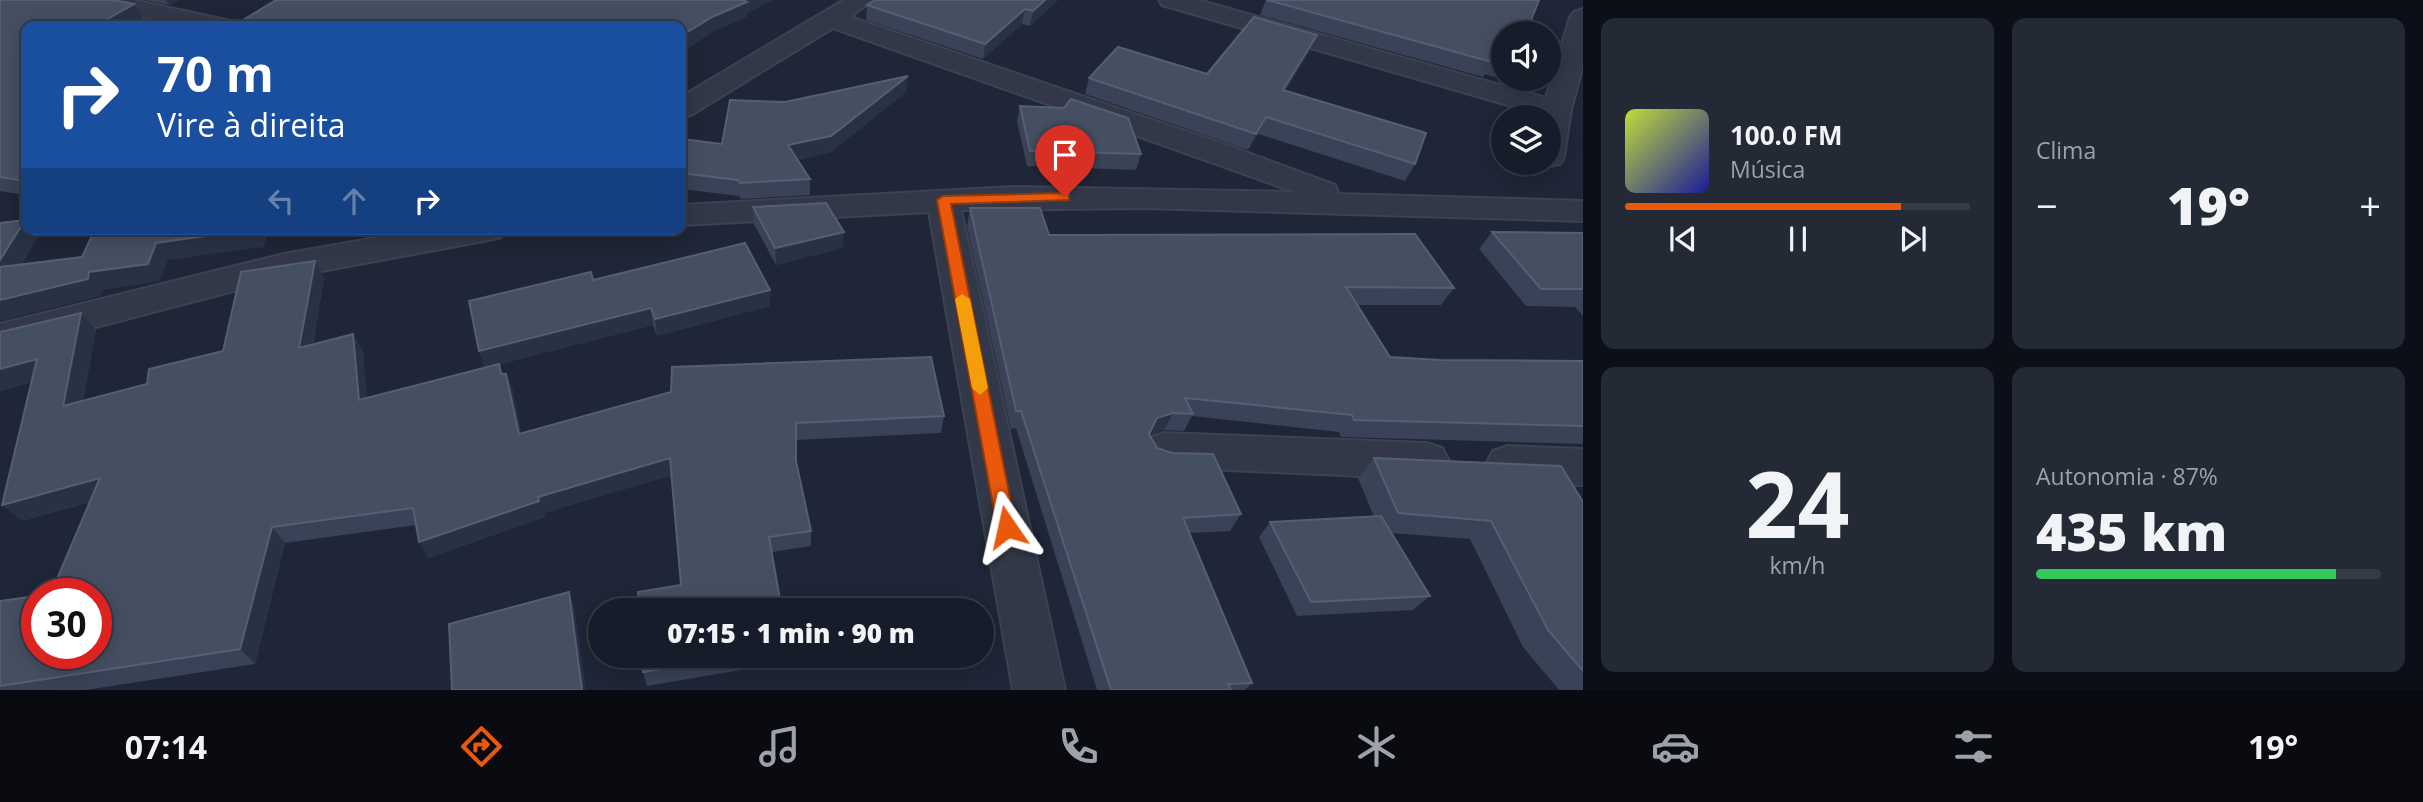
<!DOCTYPE html>
<html lang="pt">
<head>
<meta charset="utf-8">
<style>
  :root { --surface:#161c29; --page:#232935; --text:#f1f3f6; --muted:#9ea1a8; --line:#353a46; --accent:#ea580c }
  body { margin:0; font-family:"Open Sans",sans-serif; background:var(--page); color:var(--text); height:100vh; display:flex; flex-direction:column; font-size:26px; white-space:nowrap }
  * { box-sizing:border-box; margin:0 }
  p { font-size:23px; color:var(--muted) }
  .icon { flex:none; width:38px; height:38px; fill:none; stroke:currentColor; stroke-width:2; stroke-linecap:round; stroke-linejoin:round }
  .map { position:relative; flex:1; overflow:hidden }
  .sheet { display:flex; flex-direction:column; gap:18px; padding:18px; background:#0c0f17; width:840px }
  .sheet>* { flex:none }
  .banner { position:absolute; left:21px; top:21px; width:665px; height:214px; border-radius:14px; box-shadow:0 4px 18px #0003,0 0 0 2px var(--line); background:#1a4fa0; color:#fff; overflow:hidden }
  .fabs { position:absolute; left:1491px; top:21px; display:grid; gap:14px }
  .fabs a { display:grid; place-items:center; width:70px; height:70px; border-radius:50%; background:var(--surface); box-shadow:0 4px 18px #0003,0 0 0 2px var(--line); font-size:35px }
  .speed { position:absolute; left:21px; top:578px; display:flex; gap:14px; font-size:35px; font-weight:700; text-align:center }
  .speed>* { display:grid; place-content:center; width:91px; height:91px; border-radius:50%; background:var(--surface); box-shadow:0 4px 18px #0003,0 0 0 2px var(--line); line-height:1 }
  .speed .limit { border:10px solid #d22; background:#fff; color:#111 }
  .pin { position:absolute; display:grid; place-items:center; width:60px; height:60px; color:#fff; margin:-72px -30px; border-radius:50% 50% 50% 0; rotate:-45deg; box-shadow:0 0 7px #0007 }
  .pin .icon { rotate:45deg }
  .me { position:absolute; width:77px; margin:-38px; rotate:349deg; stroke-linejoin:round; filter:drop-shadow(0 0 5px #0008) }
  .turn { display:flex; align-items:center; gap:24px; height:147px; padding:0 21px; font-size:32px }
  .turn .icon { width:91px; height:91px; stroke-width:2.5 }
  .turn b { display:block; font-size:49px; line-height:60px }
  .lanes { display:flex; align-items:center; height:66px; padding:0 21px; background:#0003; justify-content:center; gap:35px; direction:ltr }
  .lanes .off { opacity:.35 }
  .big { font-size:52px; font-weight:800; line-height:1.1 }
  .sheet .tile { flex:1; display:flex; flex-direction:column; justify-content:center; gap:10px; min-width:0; padding:0 24px; border-radius:14px; background:var(--page) }
  .sheet .dial { align-items:center; gap:0 }
  .dial b { font-size:91px; line-height:1 }
  .song { display:flex; align-items:center; gap:21px }
  .cover { width:84px; height:84px; border-radius:10px; background:linear-gradient(135deg,hsl(70 70% 55%),hsl(240 70% 35%)) }
  .played { height:7px; border-radius:4px; background:linear-gradient(90deg,var(--accent) 80%,var(--line) 80%) }
  .keys { display:flex; justify-content:space-around; direction:ltr }
  .heat { display:flex; justify-content:space-between; align-items:center; font-size:38px; direction:ltr }
  .charge { height:10px; border-radius:5px; background:linear-gradient(90deg,#34c759 87%,var(--line) 0) }
  .sheet .tiles { flex:1; display:grid; gap:18px; grid-template-columns:repeat(2,1fr) }
  .trip { position:absolute; left:588px; top:598px; width:406px; height:70px; border-radius:35px; background:var(--surface); box-shadow:0 4px 18px #0003,0 0 0 2px var(--line); font-weight:800; line-height:70px; text-align:center }
  .tab-bar { display:flex; height:112px; justify-content:space-around; align-items:center; background:#090b10; color:var(--muted) }
  .tab-bar .icon { width:49px; height:49px }
  .tab-bar .selected { color:var(--accent) }
  .tab-bar b { font-size:32px; color:var(--text) }
  main { display:flex; flex:1; min-height:0 }
  .map>svg:first-child { display:block }
  .lines { fill:none; stroke-linecap:round; stroke-linejoin:round }
  .street-casing { stroke:#3b4251; stroke-width:4 }
  .street { fill:#323847; fill-rule:evenodd }
  .wall { fill:#394256 }
  .shaded-wall { fill:#293245 }
  .building { fill:#454f62; stroke:#555e72; stroke-width:2 }
  .route { fill:#ea580c; stroke:#983908; stroke-width:2 }
  .slow { fill:#f59e0b }
</style>
</head>
<body>
<main>
<div class="map">
<svg width="1583" height="690" viewBox="0 0 1583 690">
  <rect width="100%" height="100%" fill="#1e2637"/>
  <g class="lines">
    <defs>
      <g id="street">
        <path d="M85,0h48l98,21 4,5h-48l-99,-21z"/>
        <path d="M844,0h29l-23,17 382,130 103,38 4,9 244,7v20l-439,-13 -183,2 104,480h-52l-84,-478 -248,13v-20l331,-18 283,5 -462,-164 -142,87 -10,3v-21z"/>
        <path d="M1159,0h39l348,98 24,-81 4,-5 9,-3v56l-12,45 -7,47 -4,7 -11,2 -11,-3h11v-46l-387,-112z"/>
        <path d="M426,229h80l-5,8 -12,3 -205,38 -284,74v-28l284,-70z"/>
        <path d="M1164,433l263,10 15,5 7,13 -7,13 -15,5 -263,-12 -15,-5 -6,-12 6,-12z"/>
        <path d="M1508,446l75,3v36l-75,-3 -15,-5 -7,-13 7,-13z"/>
      </g>
    </defs>
    <use href="#street" class="street-casing"/>
    <use href="#street" class="street"/>
  </g>
  <g class="wall">
    <path d="M0,0l143,19 -9,5 -108,2v169l-26,-4z"/>
    <path d="M145,0h33l-9,5z"/>
    <path d="M1058,0l-28,26 -8,-2 -39,35 -117,-39 1,-15z"/>
    <path d="M1266,0l237,33v46h2l-1,1 -19,-6 -2,3 -223,-62z"/>
    <path d="M1317,35l-7,15 -25,41 130,73 -10,17 -147,-47 -10,16 -163,-56 4,-16 118,-4z"/>
    <path d="M906,92l-75,60 -33,8 12,19v16l-69,4 -2,-3 -58,-7v-50l41,5 63,-42z"/>
    <path d="M1020,106l121,48 -5,16 -109,-4 -10,-45z"/>
    <path d="M753,207l90,41 -67,17 -22,-41z"/>
    <path d="M970,208l79,27 405,53 -13,17h-84l33,52 50,3 143,1v83l-242,-7 -2,-5 -147,-16 -8,15 -20,-1 -14,5 7,13 84,66 -11,17 -41,2 63,150 -7,7h-148l-81,-262 -5,1 -44,-203z"/>
    <path d="M1492,232l91,1v83l-8,-9 -49,-1 -47,-57z"/>
    <path d="M324,278l-11,67 40,-11 10,18 4,46 132,-34 4,10h3l7,17 8,43 423,-18 -3,17 -145,7v21l15,70v15l-39,6 -91,33 -10,-110 -127,38 1,4 -117,41 -12,-33 -131,18 -30,121 -169,26h-86v-89l37,52 53,-151 -68,19 10,-139 -32,9v-59l81,-19 15,17 -13,71 64,-17 76,-33z"/>
    <path d="M593,280l177,10v16l-113,30 -4,-11 -168,43 -6,-17z"/>
    <path d="M1374,458l209,44v188h-24l-36,-43 -53,-108 -79,-6 39,63 -17,14 -116,6 -38,-79 11,-15 104,-5 -16,-39z"/>
    <path d="M642,656h146v6l-141,24 -4,-14z"/>
  </g>
  <g class="shaded-wall">
    <path d="M166,0h12l-9,5z"/>
    <path d="M742,0h32l-27,13v4l-34,15 -32,21v-17z"/>
    <path d="M1045,0h13l-28,26 3,-15z"/>
    <path d="M134,4l9,15 -13,7 -24,-6z"/>
    <path d="M1025,9l-3,15 -39,35 2,-15z"/>
    <path d="M1317,35l-7,15 -35,56 8,-16z"/>
    <path d="M908,76l-2,16 -75,60 -43,10v-17z"/>
    <path d="M1266,117l-8,17 -10,16 8,-16z"/>
    <path d="M25,220l1,2v7h6l6,8 -26,45 -12,-13v-9z"/>
    <path d="M255,229h14l-5,18 -96,13 -8,21 -57,9 -2,6 -101,25v-21l89,-28 67,-29z"/>
    <path d="M844,232l-1,16 -67,17 -1,-17z"/>
    <path d="M315,261l9,17 -15,87 -10,-17z"/>
    <path d="M770,290v16l-113,30 -2,-17z"/>
    <path d="M651,308l2,17 -168,43 -6,-17z"/>
    <path d="M81,313l15,17 -17,93 -16,-17z"/>
    <path d="M353,334l10,18 6,65 -10,-17z"/>
    <path d="M37,359l16,17 -53,15v-22z"/>
    <path d="M506,374l7,17 12,60 -6,-17z"/>
    <path d="M1173,413l-9,17 -16,6 9,-18z"/>
    <path d="M670,458l3,17 -129,38 1,4 -117,41 -9,-16 119,-45z"/>
    <path d="M100,478l17,16 -95,27 -20,-16z"/>
    <path d="M272,527l13,16 -30,121 -15,-15z"/>
    <path d="M569,592l5,14 12,84h-4z"/>
  </g>
  <g class="building">
    <path d="M0,0h113l21,4 -28,16 39,6h-119v155l-26,-4z"/>
    <path d="M276,0h467l4,2 -35,15 -31,19v-10h-448z"/>
    <path d="M875,0h170l-12,11 -8,-2 -40,35 -118,-39z"/>
    <path d="M1267,0h272l-13,33h-23v28l-9,-3 -2,4z"/>
    <path d="M1254,17l63,18 -34,55 143,43 -11,31 -149,-47 -10,17 -167,-56 29,-31 89,27z"/>
    <path d="M908,76l-77,60 -43,9 22,34 -70,4 -2,-3 -57,-7v-34l41,5 8,-44 55,2z"/>
    <path d="M1071,99l57,19 13,36 -111,-3 -10,-45 44,2z"/>
    <path d="M826,203l18,29 -69,16 -22,-41z"/>
    <path d="M970,208h70l9,27 366,-1 39,54 -108,-1 44,70 50,3 143,1v65l-229,-6 -2,-5 -167,-17 8,16 -20,-1 -16,5 -8,16 8,14 15,5 41,1 28,60 -58,4 69,165 -24,1 3,6h-120l-90,-279h-5z"/>
    <path d="M25,220l-25,40v-37z"/>
    <path d="M95,229h160l-99,14 -8,21 -59,8 -1,7 -88,21v-33l82,-10z"/>
    <path d="M1492,232l91,1v56h-42z"/>
    <path d="M745,243l25,47 -115,29 -4,-11 -172,43 -10,-50 122,-29 2,8z"/>
    <path d="M315,261l-16,87 54,-14 6,66 140,-36 2,10h5l13,60 152,-42 1,-25 259,-10 13,59 -148,7v38l15,70 -42,6 13,74h-142l-2,-19 43,-7 -11,-127 -132,39 1,4 -120,41 -6,-34 -141,19 -32,122 -240,37v-85l37,-5v57h59v-60h-45l49,-115 -98,27 35,-146 -37,10v-37l81,-19 -18,93 84,-22 2,-15 74,-18 18,-79z"/>
    <path d="M1374,458l187,8 22,36v169l-35,-41 -57,-109 -93,-8z"/>
    <path d="M1381,516l49,80 -119,6 -41,-80z"/>
    <path d="M569,592l13,98h-130l-3,-66z"/>
    <path d="M642,656h96l-95,16z"/>
  </g>
  <path class="route" d="M1065,193l4,1v6l-118,4 65,323 -2,6h-14l-3,-6 -60,-327 6,-4z"/>
  <path class="slow" d="M962,294l8,5 18,89 -8,7 -8,-7 -17,-89z"/>
</svg>
<div class="fabs">
<a><svg class="icon" aria-label="sound" viewBox="0 0 24 24"><path d="M4 9h4l5-4v14l-5-4H4zM17 9q2 3 0 6"/></svg></a>
<a><svg class="icon" aria-label="layers" viewBox="0 0 24 24"><path d="M12 4l9 5-9 5-9-5zM3 14l9 5 9-5"/></svg></a>
</div>
<div class="speed"><div class="limit">30</div></div>
<div class="pin" style="left:1065px;top:197px;background:#d93025"><svg class="icon" aria-label="arrive" viewBox="0 0 24 24"><path d="M6 21V4h12l-3 4 3 4H6"/></svg></div>
<svg class="me" style="left:1007px;top:527px" viewBox="-20 -20 40 40"><path d="M0-17L14 15 0 8-14 15z" fill="#ea580c" stroke="#fff" stroke-width="4"/></svg>
<div class="trip">07:15 · 1 min · 90 m</div>
<div class="banner">
<div class="turn"><svg class="icon" aria-label="right" viewBox="0 0 24 24"><path d="M7 20v-9h11M14 6l5 5-5 5"/></svg><div><b>70 m</b>Vire à direita</div></div>
<div class="lanes"><svg class="icon off" aria-label="left" viewBox="0 0 24 24"><path d="M17 20v-9H6M10 6l-5 5 5 5"/></svg><svg class="icon off" aria-label="ahead" viewBox="0 0 24 24"><path d="M12 20V5M6 11l6-6 6 6"/></svg><svg class="icon" aria-label="right" viewBox="0 0 24 24"><path d="M7 20v-9h11M14 6l5 5-5 5"/></svg></div>
</div>
</div>
<section class="sheet">
<div class="tiles">
<div class="tile">
<div class="song"><i class="cover"></i><div><b>100.0 FM</b><p>Música</p></div></div>
<div class="played"></div>
<div class="keys"><svg class="icon" aria-label="previous" viewBox="0 0 24 24"><path d="M18 5L8 12l10 7zM5 5v14"/></svg><svg class="icon" aria-label="pause" viewBox="0 0 24 24"><path d="M8 5v14M16 5v14"/></svg><svg class="icon" aria-label="next" viewBox="0 0 24 24"><path d="M6 5l10 7-10 7zM19 5v14"/></svg></div>
</div>
<div class="tile"><p>Clima</p>
<div class="heat"><a>−</a><b class="big">19°</b><a>+</a></div>
</div>
<div class="tile dial"><b>24</b><p>km/h</p></div>
<div class="tile"><p>Autonomia · 87%</p><b class="big">435 km</b><div class="charge"></div></div>
</div>
</section>
</main>
<nav class="tab-bar">
<b>07:14</b>
<svg class="icon selected" aria-label="directions" viewBox="0 0 24 24"><path d="M12 3l9 9-9 9-9-9zM9 14v-3h6M13 9l2 2-2 2"/></svg>
<svg class="icon" aria-label="music" viewBox="0 0 24 24"><path d="M9 18V5l10-2v13"/><circle cx="6" cy="18" r="3"/><circle cx="16" cy="16" r="3"/></svg>
<svg class="icon" aria-label="phone" viewBox="0 0 24 24"><path d="M5 4h4l2 5-3 2q2 4 5 5l2-3 5 2v4C11 20 4 13 5 4z"/></svg>
<svg class="icon" aria-label="climate" viewBox="0 0 24 24"><path d="M12 3v18M4 7l16 10M4 17L20 7"/></svg>
<svg class="icon" aria-label="car" viewBox="0 0 24 24"><path d="M5 17H2v-5l4-1 3-4h7l3 4 3 1v5h-3M9 17h6M6 11h13"/><circle cx="7" cy="17" r="2"/><circle cx="17" cy="17" r="2"/></svg>
<svg class="icon" aria-label="filters" viewBox="0 0 24 24"><path d="M4 7h16M4 17h16"/><circle cx="9" cy="7" r="2"/><circle cx="15" cy="17" r="2"/></svg>
<b>19°</b>
</nav>
</body>
</html>
